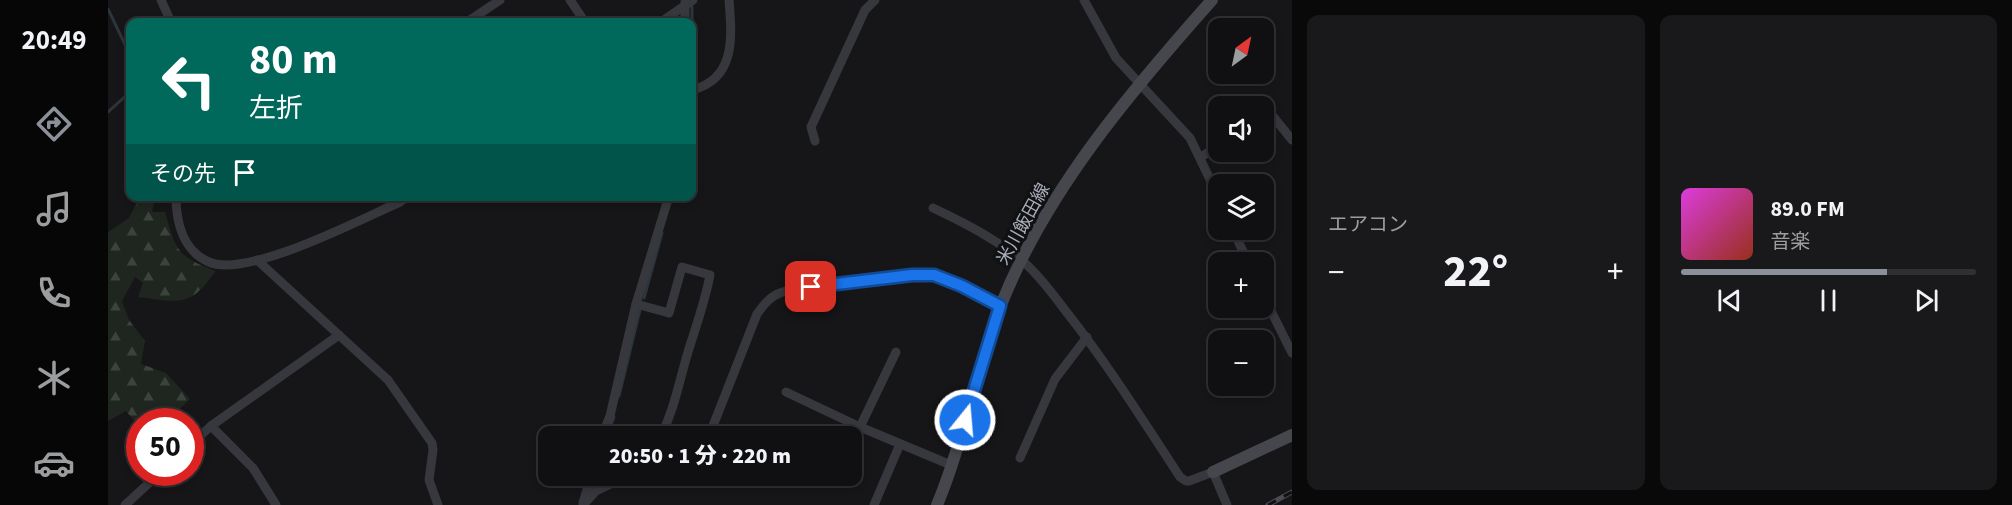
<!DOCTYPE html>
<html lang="ja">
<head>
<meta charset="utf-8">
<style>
  :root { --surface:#101012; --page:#19191b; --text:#f1f3f6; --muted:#9c9d9f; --line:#303032; --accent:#8c9099 }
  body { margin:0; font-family:"Source Sans 3","Noto Sans JP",sans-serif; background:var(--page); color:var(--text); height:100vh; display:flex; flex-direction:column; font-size:22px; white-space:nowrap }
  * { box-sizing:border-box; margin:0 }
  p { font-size:20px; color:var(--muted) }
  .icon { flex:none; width:33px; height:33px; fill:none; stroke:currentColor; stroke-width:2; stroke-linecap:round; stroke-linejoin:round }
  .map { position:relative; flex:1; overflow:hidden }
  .panel { display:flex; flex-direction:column; gap:15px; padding:15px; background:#09090a; width:720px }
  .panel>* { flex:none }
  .banner { position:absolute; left:18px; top:18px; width:570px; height:183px; border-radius:12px; box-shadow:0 3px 9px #0003,0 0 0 2px var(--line); background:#00695c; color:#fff; overflow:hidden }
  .needle { width:39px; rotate:33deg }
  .fabs { position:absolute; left:1100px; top:18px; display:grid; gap:12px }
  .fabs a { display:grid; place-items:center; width:66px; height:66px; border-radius:12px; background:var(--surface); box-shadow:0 3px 9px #0003,0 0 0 2px var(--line); font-size:30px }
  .speed { position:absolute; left:18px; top:408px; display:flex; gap:12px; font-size:30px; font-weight:700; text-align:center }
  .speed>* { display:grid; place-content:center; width:78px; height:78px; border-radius:50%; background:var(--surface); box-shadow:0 3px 9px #0003,0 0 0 2px var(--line); line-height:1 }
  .speed .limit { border:9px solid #d22; background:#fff; color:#111 }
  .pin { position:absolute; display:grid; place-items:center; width:51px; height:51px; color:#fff; margin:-26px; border-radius:12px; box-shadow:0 3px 9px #0006 }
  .me { position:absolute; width:66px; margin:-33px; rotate:17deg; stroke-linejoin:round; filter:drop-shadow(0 0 4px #0008) }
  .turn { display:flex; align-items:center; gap:21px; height:126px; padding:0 24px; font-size:27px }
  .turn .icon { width:78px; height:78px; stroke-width:2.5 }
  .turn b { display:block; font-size:42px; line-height:51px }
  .then { display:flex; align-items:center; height:57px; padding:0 24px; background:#0003; gap:12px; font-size:22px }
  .big { font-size:45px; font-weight:800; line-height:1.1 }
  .panel .card { flex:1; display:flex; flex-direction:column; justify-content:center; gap:9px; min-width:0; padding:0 21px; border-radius:12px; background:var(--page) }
  .song { display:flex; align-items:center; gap:18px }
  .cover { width:72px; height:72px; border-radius:9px; background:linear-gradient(135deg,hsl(300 70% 55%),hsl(10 70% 35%)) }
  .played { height:6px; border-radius:3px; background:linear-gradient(90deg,var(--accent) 70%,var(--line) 70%) }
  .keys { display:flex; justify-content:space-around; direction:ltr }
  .heat { display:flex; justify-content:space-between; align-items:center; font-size:33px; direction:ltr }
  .panel .tiles { flex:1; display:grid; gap:15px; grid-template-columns:repeat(2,1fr) }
  .trip { position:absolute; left:430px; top:426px; width:324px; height:60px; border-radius:12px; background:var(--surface); box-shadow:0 3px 9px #0003,0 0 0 2px var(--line); font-weight:800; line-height:60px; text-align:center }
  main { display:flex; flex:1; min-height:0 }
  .tab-bar { display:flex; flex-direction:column; width:108px; justify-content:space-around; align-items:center; background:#060607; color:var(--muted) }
  .tab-bar .icon { width:42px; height:42px }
  .tab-bar .selected { color:var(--accent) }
  .tab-bar b { font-size:27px; color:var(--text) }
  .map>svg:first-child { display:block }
  .forest { fill:url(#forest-firs) }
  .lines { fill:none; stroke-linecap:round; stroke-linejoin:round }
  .stream { stroke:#2c353c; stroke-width:3 }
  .street { stroke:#37383d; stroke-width:9 }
  .secondary { stroke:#45474d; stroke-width:12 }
  .rail-casing { stroke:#4a4c52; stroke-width:5 }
  .rail { stroke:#111113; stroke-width:3; stroke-dasharray:9; stroke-linecap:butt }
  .route-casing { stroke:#114b97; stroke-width:15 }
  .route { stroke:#1a73e8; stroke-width:10 }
  .labels { text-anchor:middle; stroke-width:6; stroke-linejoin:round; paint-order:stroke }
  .street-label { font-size:18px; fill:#a8adb8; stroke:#111113 }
</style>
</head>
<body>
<main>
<nav class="tab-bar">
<b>20:49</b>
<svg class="icon selected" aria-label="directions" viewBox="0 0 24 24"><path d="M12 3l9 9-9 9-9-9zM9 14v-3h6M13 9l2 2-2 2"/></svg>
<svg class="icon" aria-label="music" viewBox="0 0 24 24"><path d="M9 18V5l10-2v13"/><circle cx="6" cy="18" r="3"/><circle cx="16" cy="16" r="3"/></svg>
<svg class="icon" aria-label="phone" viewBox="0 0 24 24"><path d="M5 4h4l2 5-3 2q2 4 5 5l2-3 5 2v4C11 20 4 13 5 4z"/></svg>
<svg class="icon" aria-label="climate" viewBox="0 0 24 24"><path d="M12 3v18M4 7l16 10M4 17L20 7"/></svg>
<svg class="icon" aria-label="car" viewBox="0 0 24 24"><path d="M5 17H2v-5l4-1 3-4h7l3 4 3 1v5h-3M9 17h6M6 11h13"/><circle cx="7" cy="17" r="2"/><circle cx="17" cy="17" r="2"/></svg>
</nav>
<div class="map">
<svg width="1184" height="505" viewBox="0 0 1184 505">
  <defs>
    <pattern id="forest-firs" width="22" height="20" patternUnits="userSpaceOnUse" patternTransform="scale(1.5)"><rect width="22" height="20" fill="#1e261f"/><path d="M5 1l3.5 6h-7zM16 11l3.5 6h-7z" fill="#3c433d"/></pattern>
  </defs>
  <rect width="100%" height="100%" fill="#161618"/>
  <path class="forest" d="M32,197h15l-3,15h13c11,39 12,44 50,59 -24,37 -36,31 -77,26l5,-14 -8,-6 -13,24 7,19 16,21 -4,23 25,9 24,26 -23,22 -27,1 -1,4 -13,-15 -18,10v-189l21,-14z"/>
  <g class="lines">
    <g class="stream">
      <path d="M0,9l22,46"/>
      <path d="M584,34v-27"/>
      <path d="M0,112l22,-20"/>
      <path d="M536,298l18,-65"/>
      <path d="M511,396l21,-86"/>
      <path d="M499,436l7,-19"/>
      <path d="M487,481l2,-5"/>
    </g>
    <g class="street">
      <path d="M53,0l10,22"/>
      <path d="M462,0l15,22"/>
      <path d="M976,0l32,58 74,80 28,58"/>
      <path d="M359,22l33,-22"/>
      <path d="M553,22l32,-22"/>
      <path d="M577,22v-20"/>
      <path d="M584,90c44,-11 40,-53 37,-90"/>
      <path d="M1155,114l5,-4 24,30"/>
      <path d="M707,141l-4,-14 54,-117 10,-10"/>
      <path d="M1093,157l17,-11"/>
      <path d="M68,196c0,26 7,55 33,66 38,17 152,-43 191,-60l8,-6"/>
      <path d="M825,208c34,16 65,32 94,57 16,15 28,32 41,49 41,52 76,108 112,163l6,4h3l24,-9 14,33"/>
      <path d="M1125,230l15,32"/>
      <path d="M149,260l131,120 44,63 1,7 -4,30 9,25"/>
      <path d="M1155,295l29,58"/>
      <path d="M528,304l33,9 13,-46 28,8c-5,27 -14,51 -22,77 -9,30 -13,55 -27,84"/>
      <path d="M678,392l74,35 91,38"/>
      <path d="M103,426l42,42 23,37"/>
      <path d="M752,427l36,-75"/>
      <path d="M494,436l8,-20 26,-112 33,-108"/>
      <path d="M601,436l48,-122c6,-8 12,-17 23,-21 28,-11 78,-13 108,-16 15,-1 32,-5 46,-2 23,5 46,20 66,31"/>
      <path d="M82,445l21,-19 128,-91"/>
      <path d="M912,458l35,-79 32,-42"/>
      <path d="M475,503l8,-27"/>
      <path d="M17,505l36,-33"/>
      <path d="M475,505l13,-14 17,-8 29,-7"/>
      <path d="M766,505l26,-61"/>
    </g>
    <g class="secondary">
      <path d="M1105,472l79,-37"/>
      <path d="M829,505c27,-64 38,-135 64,-200 45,-114 130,-214 211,-305"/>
    </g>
    <defs>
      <path id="rail" d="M1160,505l24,-13"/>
    </defs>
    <use href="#rail" class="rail-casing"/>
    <use href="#rail" class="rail"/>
  </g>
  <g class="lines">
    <defs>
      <path id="route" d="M703,287l101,-12h22l28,11 38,20 -35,114"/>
    </defs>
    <use href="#route" class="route-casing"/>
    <use href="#route" class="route"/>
  </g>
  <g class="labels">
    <g class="street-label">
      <text transform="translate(915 224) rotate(-61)" y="6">米川飯田線</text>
    </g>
  </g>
</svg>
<div class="fabs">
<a><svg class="needle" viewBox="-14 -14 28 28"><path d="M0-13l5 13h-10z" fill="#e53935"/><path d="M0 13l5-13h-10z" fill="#9c9d9f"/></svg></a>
<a><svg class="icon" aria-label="sound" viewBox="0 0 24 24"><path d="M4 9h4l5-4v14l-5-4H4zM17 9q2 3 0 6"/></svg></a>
<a><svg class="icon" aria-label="layers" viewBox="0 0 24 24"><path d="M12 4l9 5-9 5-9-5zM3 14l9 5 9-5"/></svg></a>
<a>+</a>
<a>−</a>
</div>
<div class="speed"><div class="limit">50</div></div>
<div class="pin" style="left:703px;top:287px;background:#d93025"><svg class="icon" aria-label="arrive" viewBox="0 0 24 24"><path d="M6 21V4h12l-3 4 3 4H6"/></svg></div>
<svg class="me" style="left:857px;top:420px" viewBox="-20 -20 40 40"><circle r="17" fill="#1a73e8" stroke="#fff" stroke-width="3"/><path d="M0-11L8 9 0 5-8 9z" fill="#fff"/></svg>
<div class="trip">20:50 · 1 分 · 220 m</div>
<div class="banner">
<div class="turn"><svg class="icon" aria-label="left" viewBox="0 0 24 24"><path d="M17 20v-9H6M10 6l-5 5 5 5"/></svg><div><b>80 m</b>左折</div></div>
<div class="then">その先<svg class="icon" aria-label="arrive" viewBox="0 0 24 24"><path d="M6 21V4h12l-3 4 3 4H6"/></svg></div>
</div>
</div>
<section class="panel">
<div class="tiles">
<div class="card"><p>エアコン</p>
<div class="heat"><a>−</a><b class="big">22°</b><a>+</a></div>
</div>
<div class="card">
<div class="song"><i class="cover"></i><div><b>89.0 FM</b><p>音楽</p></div></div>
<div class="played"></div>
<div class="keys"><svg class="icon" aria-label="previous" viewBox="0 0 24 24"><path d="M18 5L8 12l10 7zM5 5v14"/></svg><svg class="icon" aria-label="pause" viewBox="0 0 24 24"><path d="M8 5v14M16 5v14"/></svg><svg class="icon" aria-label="next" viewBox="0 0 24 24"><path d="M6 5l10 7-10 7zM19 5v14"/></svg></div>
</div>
</div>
</section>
</main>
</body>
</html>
